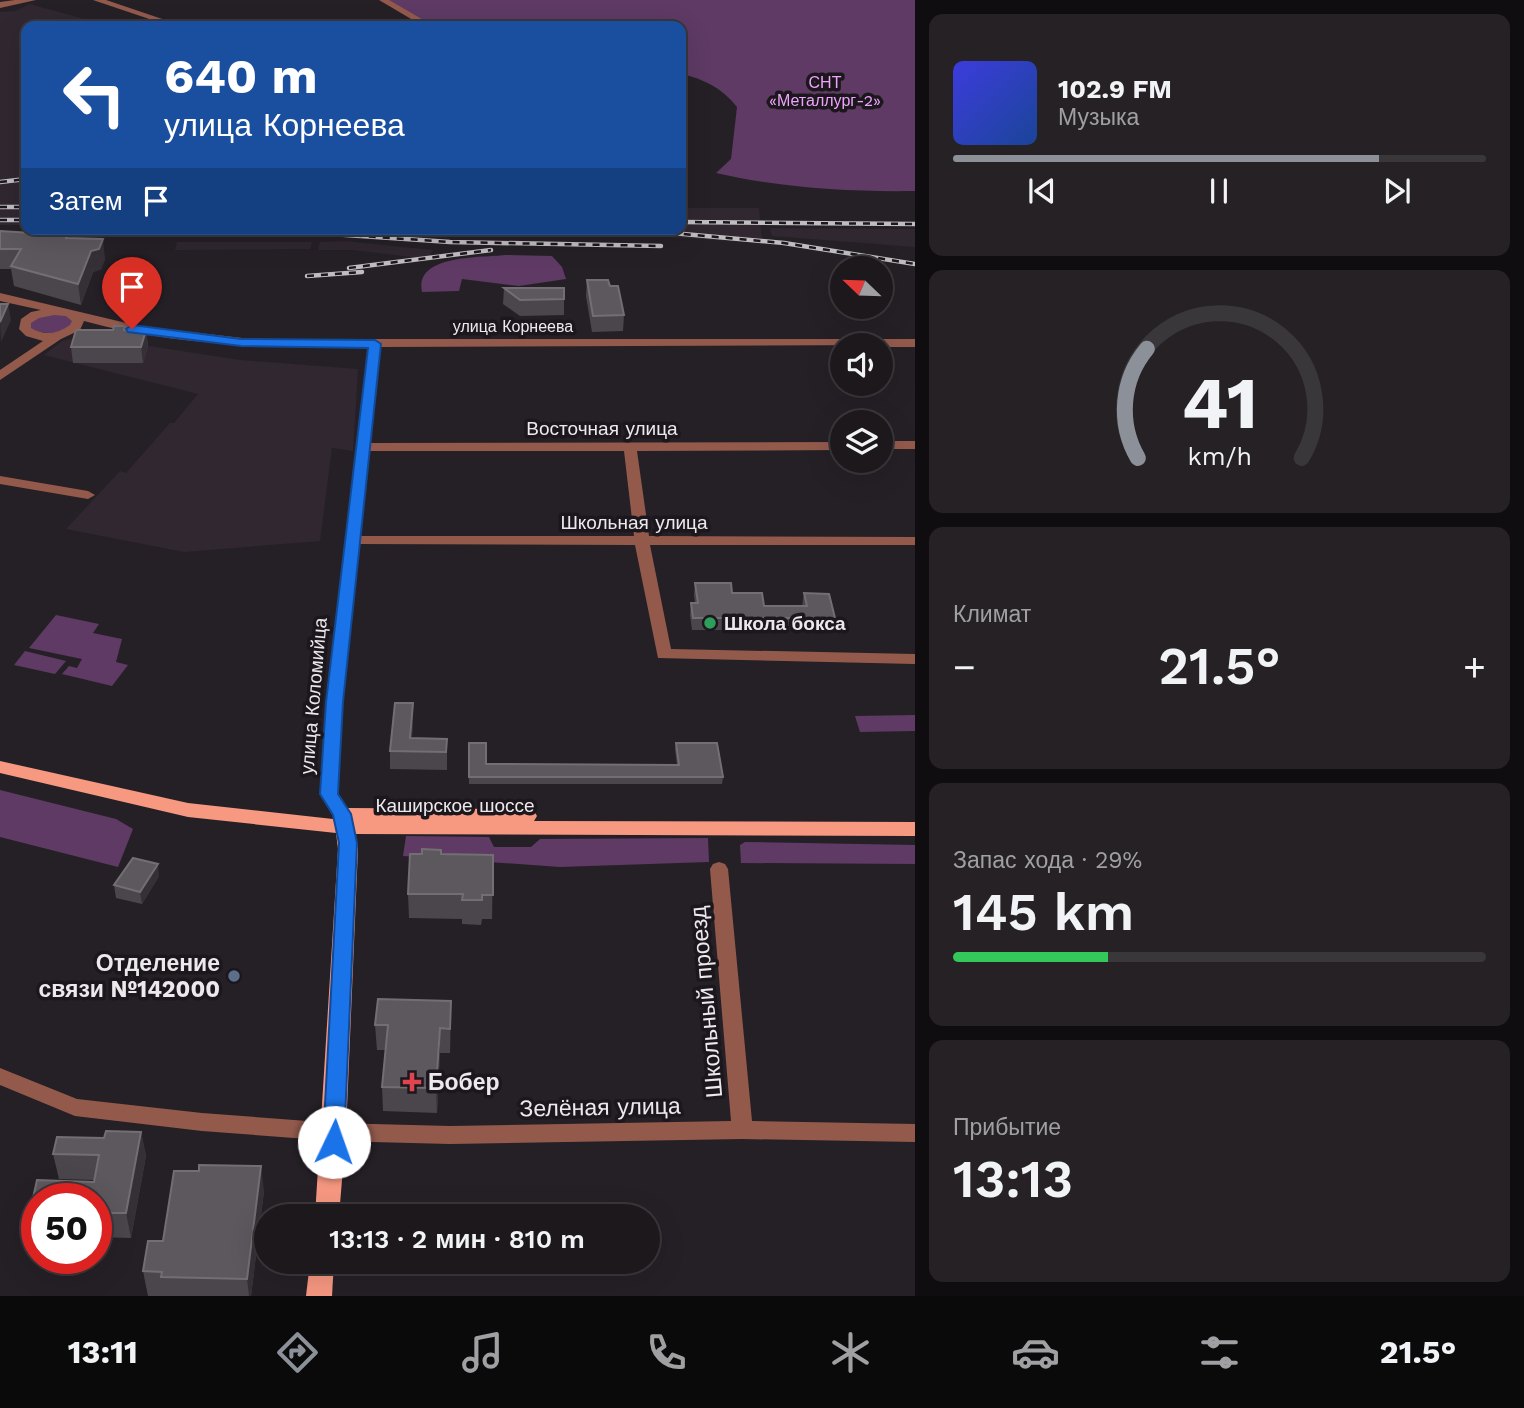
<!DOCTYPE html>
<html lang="ru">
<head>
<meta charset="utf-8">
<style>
  :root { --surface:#1c181c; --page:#252125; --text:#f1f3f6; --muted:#a0a0a3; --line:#3a373b; --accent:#8c9099 }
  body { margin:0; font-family:"Work Sans",sans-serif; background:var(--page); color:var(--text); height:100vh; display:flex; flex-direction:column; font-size:26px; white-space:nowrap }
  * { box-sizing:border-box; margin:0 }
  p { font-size:23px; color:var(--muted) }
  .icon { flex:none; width:38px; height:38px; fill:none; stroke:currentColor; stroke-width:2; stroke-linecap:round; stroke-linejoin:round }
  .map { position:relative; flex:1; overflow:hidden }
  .side { display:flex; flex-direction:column; gap:14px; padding:14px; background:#0f0d0f; width:609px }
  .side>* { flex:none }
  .hud { position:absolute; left:21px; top:21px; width:665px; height:214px; border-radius:14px; box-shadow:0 7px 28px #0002,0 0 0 2px var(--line); background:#1a4fa0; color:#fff; overflow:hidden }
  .needle { width:46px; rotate:293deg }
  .controls { position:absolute; left:830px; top:256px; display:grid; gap:14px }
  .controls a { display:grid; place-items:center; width:63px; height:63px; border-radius:50%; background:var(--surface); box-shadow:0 7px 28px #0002,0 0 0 2px var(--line); font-size:35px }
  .speed { position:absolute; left:21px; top:1183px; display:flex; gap:14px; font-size:35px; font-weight:700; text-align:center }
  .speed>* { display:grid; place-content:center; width:91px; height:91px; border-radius:50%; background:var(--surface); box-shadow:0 7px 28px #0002,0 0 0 2px var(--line); line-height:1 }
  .speed .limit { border:10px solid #d22; background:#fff; color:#111 }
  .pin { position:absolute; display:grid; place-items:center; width:60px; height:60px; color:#fff; margin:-72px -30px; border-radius:50% 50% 50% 0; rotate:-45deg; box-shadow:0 0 7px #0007 }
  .pin .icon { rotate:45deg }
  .me { position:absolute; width:77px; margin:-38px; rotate:3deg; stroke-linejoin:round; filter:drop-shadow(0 0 5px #0008) }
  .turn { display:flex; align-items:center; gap:24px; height:147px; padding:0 28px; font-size:32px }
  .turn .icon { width:91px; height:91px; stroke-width:2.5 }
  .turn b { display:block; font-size:49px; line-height:60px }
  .then { display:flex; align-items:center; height:66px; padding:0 28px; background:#0003; gap:14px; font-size:26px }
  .big { font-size:52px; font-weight:600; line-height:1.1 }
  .side .tile { flex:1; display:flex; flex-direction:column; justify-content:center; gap:10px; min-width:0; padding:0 24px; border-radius:14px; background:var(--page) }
  .side .dial { align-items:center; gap:0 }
  .dial svg { height:182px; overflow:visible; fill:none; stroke:var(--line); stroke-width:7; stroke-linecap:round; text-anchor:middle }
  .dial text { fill:var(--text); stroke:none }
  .song { display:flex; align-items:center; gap:21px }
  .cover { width:84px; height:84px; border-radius:10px; background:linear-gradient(135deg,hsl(240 70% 55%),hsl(220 70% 35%)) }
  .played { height:7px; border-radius:4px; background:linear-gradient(90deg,var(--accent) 80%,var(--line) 80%) }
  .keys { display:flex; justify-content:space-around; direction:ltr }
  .heat { display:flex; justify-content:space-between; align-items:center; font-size:38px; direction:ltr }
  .charge { height:10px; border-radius:5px; background:linear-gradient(90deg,#34c759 29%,var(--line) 0) }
  .trip { position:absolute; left:254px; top:1204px; width:406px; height:70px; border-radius:35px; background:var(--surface); box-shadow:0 7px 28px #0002,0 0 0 2px var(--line); font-weight:600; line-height:70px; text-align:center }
  .dock { display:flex; height:112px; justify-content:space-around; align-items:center; background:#0b0a0b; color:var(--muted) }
  .dock .icon { width:49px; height:49px }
  .dock .selected { color:var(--accent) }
  .dock b { font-size:32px; color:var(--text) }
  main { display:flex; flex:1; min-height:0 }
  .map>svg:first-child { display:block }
  .built { fill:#302731 }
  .green { fill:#5e3a64 }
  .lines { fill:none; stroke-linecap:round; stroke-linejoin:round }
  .minor { fill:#935a4c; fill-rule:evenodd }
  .major { fill:#f79881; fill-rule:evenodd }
  .rail-casing { stroke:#c0bdc0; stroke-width:4.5 }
  .rail { stroke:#1c171d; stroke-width:2.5; stroke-dasharray:7; stroke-linecap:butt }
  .wall { fill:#4b464c }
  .shaded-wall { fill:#353036 }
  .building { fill:#5c585d; stroke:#736e74; stroke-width:2 }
  .route { fill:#1a73e8; stroke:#114b97; stroke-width:2 }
  .leisure-dot { fill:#2e9e5b; stroke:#1c171d; stroke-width:2.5 }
  .service-dot { fill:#5c6f8a; stroke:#1c171d; stroke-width:2.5 }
  .health-dot { fill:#e0444e; stroke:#1c171d; stroke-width:2.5 }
  .labels { text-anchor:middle; stroke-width:7; stroke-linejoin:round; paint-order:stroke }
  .far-park-label { font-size:16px; fill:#eea3fc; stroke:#1c171d }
  .far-street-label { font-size:16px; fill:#ece9ec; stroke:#1c171d }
  .street-label { font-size:19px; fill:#ece9ec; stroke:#1c171d }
  .poi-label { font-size:19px; font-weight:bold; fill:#ece9ec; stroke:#1c171d; text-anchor:start }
  .near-poi-label { font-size:23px; font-weight:bold; fill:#ece9ec; stroke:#1c171d; text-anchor:end }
  .near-street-label { font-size:23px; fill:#ece9ec; stroke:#1c171d }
</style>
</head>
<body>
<main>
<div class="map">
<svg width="915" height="1296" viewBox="0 0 915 1296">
  <rect width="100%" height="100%" fill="#252026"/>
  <g class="built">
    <path d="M30,4l79,22h-83v199h-26v-213l15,-1z"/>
    <path d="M681,208h78l3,35 -140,-9 -270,-5h329z"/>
    <path d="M770,228l145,1v18l-143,-11z"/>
    <path d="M347,241l17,2 69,7 -5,9 -75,-9h-35l2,-8z"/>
    <path d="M177,242h135l-2,7 -135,1z"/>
    <path d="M84,336l156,24 118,9 -5,82 -21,-3 -12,93 -136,11 -118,-23 54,-58 6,2 44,-50h4l24,-29 -154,-39 18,-14z"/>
  </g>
  <g class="green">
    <path d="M387,0h528v191c-66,1 -134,-3 -199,-18l15,-14 6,-52c-15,-19 -33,-28 -56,-33v-48h-247z"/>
    <path d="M505,255l47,1 10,11 4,12 -47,7 -57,-7 -3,12 -37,1c-8,-38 59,-34 83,-37z"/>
    <path d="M61,313l12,6v6c-15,9 -27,11 -43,3v-5l7,-6z"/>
    <path d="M56,615l43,9 -6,9 29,6 -6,23 12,3 -16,21 -50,-12 7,-8 8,2 5,-9 -53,-11z"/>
    <path d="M25,651l41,10 -11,13 -41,-9z"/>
    <path d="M915,715v16l-55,1 -5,-16z"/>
    <path d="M0,790l116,29 17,10 -15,38 -118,-30z"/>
    <path d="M406,836l83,1 5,10h37l9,-8 168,-1 1,24 -149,5 -157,-11z"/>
    <path d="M745,842l170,3v19l-174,-1 -1,-18z"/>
  </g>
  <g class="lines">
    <g class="minor">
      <path d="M15,0h21l-36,8v-6z"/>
      <path d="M93,0h13l77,26h-13z"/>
      <path d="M379,0h10l45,26h-11z"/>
      <path d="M0,293l139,33 112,13h664v8h-35v-2l-499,2 -11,96 472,-1v8l-205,1 12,85 266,1v8h-265l21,104 244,5v10l-257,-6 -23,-113 -276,-1 -17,158 -4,92 13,20 -3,4h-12l-16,-24 6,-92 42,-355c-96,0 -190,0 -284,-26l-4,9 -19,9 -61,41v-10l43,-29 -17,-5 -7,-7 2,-10 10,-7 10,-2 -41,-9zM54,315l12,1 6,5 -2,4c-13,9 -25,11 -39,3v-5l8,-5zM370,451h254l10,85h-274z"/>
      <rect x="880" y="441" width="35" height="8"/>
      <path d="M0,476l88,15 7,4 -7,4 -88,-15z"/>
      <path d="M719,862l6,2 3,5 24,252 163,3v18l-173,-3 -292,5 -116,-3 -132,-10 -127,-15 -75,-31v-17l77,31 125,14 132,10 116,3 281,-5 -21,-252 3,-5z"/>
    </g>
    <g class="major">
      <path d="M0,761l188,42 145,16 3,-6 12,-5 179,1 7,2 3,5 -3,5 381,1v14l-560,-2 3,15 -12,283 -7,84h-24l23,-367 -2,-16 -148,-16 -188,-44z"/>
      <path d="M310,1262h24l-2,34h-26z"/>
    </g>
    <defs>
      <g id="rail">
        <path d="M0,182l26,-3"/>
        <path d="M0,207h26"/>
        <path d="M0,220h26"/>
        <path d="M681,222l234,2"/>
        <path d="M257,229l193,13 211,4"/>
        <path d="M628,229l156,14 131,21"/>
        <path d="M349,268l142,-18"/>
        <path d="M307,276l55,-4"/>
      </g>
    </defs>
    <use href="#rail" class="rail-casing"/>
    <use href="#rail" class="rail"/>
  </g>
  <g class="wall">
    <path d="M66,229l2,9 37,21 -4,10 -8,3 -12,33 -67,-19 -3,-17h-11v-38l32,2z"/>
    <path d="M587,280l23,6 14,29 -1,16 -31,1 -6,-36z"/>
    <path d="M504,288l60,11v16l-44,1 -17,-12z"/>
    <path d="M126,330h20l2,16 -5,17h-70l-2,-16z"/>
    <path d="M695,583l37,10 32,13h38l2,-13 31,25 -2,12h-141l-2,-15 1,-12h4l-1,-8z"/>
    <path d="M413,703v18l-1,17 35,1v31l-57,-1v-18z"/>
    <path d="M469,743l17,21 191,1 -2,-16 1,-6 47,34 -1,7h-253z"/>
    <path d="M441,854l52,1 -1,64h-10l-1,6 -19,-1v-5l-53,-1 -1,-24z"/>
    <path d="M159,876l-17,28 -26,-6 -2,-13z"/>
    <path d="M451,1001l-1,52h-10l-3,60 -54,-2 -1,-24 3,-37h-8l-2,-25z"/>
    <path d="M106,1131l35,1 5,24 -15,82 -35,-1v-38h-59v31l-6,-23 6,-27 57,2v-2l-35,-1 -6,-25 4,-17 47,1z"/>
    <path d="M264,1191l-13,105h-103l-5,-25 20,-30z"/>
  </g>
  <g class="shaded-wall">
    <path d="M103,239l2,20 -4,10 -8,3 -12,33 -3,-21 13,-33z"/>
    <path d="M8,304l3,16 -10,22 -1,-20z"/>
    <path d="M146,330l2,16 -5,17 -2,-16z"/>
    <path d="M413,703v18l-2,30 -1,-13z"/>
    <path d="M158,864l1,12 -17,28 -2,-12z"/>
    <path d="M451,1001v25l-1,27v-24z"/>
    <path d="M440,1028v25l-3,60 -1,-25z"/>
    <path d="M141,1132l5,24 -15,82 -5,-25z"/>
    <path d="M261,1166l3,25 -13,105h-2l-2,-17z"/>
  </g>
  <g class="building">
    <path d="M34,229h32v9l37,1 -4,10 -8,2 -13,33 -67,-18 10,-17h-21v-18l32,2z"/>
    <path d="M587,280h21l2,6h8l6,29 -31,1z"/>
    <path d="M504,288h60v11l-44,1z"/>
    <path d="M0,304h8l-8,18z"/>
    <path d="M114,326h11l-1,4h22l-5,17h-70l5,-17h37z"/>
    <path d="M695,583h36l1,10h30l2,13h43l-3,-13 25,1 6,24h-142l-2,-15h7z"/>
    <path d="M395,703h18l-3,35 37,1 -1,13 -56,-1z"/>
    <path d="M469,743h17v21l193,1 -3,-22h41l6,34h-254z"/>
    <path d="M422,849l19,1v4l52,1v40h-11v5h-20l1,-6h-55l2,-40h12z"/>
    <path d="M133,858l25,6 -18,28 -26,-7z"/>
    <path d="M378,999l73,2 -1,28 -10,-1 -4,60 -54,-1 6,-62h-13z"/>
    <path d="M106,1131l35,1 -15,81h-30v-14h-59v8h-6l6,-27 57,2 5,-27 -46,-1 4,-17 47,1z"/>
    <path d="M199,1165l62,1 -14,113 -86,-2 1,-5 -19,-1 5,-30h15l11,-70h25z"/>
  </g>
  <path class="route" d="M132,325l109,14 134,1 6,4 -38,358 -5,92 13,20 6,29 -13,299 -3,7 -7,2 -8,-2 -3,-7 16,-299 -6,-28 -13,-21 6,-92 42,-354 -127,-2 -113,-14 -2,-3z"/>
  <circle class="leisure-dot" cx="710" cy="623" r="7"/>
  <circle class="service-dot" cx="234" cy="976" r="7"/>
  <path class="health-dot" d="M408.5 1071.5h7v7h7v7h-7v7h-7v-7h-7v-7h7z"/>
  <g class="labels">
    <g class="far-park-label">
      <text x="825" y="88">СНТ<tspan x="825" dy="18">«Металлург-2»</tspan></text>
    </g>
    <g class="far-street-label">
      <text x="513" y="332">улица Корнеева</text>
    </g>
    <g class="street-label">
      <text x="602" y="435">Восточная улица</text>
      <text x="634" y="529">Школьная улица</text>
      <text transform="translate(313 696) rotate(-85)" y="7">улица Коломийца</text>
      <text x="455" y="812">Каширское шоссе</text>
    </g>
    <g class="poi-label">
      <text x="724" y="630">Школа бокса</text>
    </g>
    <g class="near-poi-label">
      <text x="220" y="971">Отделение<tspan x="220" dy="26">связи №142000</tspan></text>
      <text x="428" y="1090" text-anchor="start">Бобер</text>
    </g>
    <g class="near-street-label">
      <text transform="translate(706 1002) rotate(-95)" y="8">Школьный проезд</text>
      <text transform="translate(600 1107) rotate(-1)" y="8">Зелёная улица</text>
    </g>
  </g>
</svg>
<div class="controls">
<a><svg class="needle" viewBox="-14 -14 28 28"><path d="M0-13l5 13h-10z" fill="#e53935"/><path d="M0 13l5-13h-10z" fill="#a0a0a3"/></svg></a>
<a><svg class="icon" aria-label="sound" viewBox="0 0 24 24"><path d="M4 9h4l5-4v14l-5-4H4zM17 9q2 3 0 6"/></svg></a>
<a><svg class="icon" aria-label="layers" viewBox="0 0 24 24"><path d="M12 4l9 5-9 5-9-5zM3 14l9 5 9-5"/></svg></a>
</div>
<div class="speed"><div class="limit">50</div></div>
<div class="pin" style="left:132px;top:329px;background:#d93025"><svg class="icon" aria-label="arrive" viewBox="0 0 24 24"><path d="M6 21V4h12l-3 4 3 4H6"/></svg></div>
<svg class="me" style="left:334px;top:1142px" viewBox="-20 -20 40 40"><circle r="19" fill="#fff"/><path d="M0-13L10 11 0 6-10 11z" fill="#1a73e8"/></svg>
<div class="trip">13:13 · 2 мин · 810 m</div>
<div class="hud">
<div class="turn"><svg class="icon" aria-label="left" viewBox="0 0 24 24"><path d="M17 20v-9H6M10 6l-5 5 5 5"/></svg><div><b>640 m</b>улица Корнеева</div></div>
<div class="then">Затем<svg class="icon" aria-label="arrive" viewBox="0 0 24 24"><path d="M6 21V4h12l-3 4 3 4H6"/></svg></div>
</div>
</div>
<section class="side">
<div class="tile">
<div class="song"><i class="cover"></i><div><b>102.9 FM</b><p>Музыка</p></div></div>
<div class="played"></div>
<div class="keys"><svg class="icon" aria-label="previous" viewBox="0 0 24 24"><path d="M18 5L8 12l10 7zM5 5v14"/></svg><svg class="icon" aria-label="pause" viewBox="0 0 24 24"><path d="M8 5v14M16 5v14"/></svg><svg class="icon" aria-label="next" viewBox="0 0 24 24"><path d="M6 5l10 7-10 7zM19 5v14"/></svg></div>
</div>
<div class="tile dial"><svg viewBox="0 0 100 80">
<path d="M14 69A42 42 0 1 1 86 69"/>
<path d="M14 69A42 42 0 0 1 18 21" stroke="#8c9099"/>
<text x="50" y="56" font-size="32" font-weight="700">41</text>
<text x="50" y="72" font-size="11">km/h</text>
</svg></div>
<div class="tile"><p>Климат</p>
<div class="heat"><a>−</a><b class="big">21.5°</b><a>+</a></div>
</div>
<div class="tile"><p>Запас хода · 29%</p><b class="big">145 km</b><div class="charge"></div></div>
<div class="tile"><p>Прибытие</p><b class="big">13:13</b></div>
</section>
</main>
<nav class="dock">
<b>13:11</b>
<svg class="icon selected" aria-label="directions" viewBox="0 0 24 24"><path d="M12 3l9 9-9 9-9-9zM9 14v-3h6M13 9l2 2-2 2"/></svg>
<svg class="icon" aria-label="music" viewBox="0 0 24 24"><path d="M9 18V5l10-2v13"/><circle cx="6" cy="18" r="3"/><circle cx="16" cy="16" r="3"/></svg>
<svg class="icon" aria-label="phone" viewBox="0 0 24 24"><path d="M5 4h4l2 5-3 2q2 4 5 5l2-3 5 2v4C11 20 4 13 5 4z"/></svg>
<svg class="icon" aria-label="climate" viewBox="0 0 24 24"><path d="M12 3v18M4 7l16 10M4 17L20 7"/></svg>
<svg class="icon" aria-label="car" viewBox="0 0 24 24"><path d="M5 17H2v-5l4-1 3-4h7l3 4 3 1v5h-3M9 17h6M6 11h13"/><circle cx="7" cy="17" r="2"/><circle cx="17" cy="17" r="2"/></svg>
<svg class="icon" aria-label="filters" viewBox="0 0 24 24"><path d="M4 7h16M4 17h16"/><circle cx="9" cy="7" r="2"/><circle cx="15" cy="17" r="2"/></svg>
<b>21.5°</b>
</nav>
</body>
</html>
